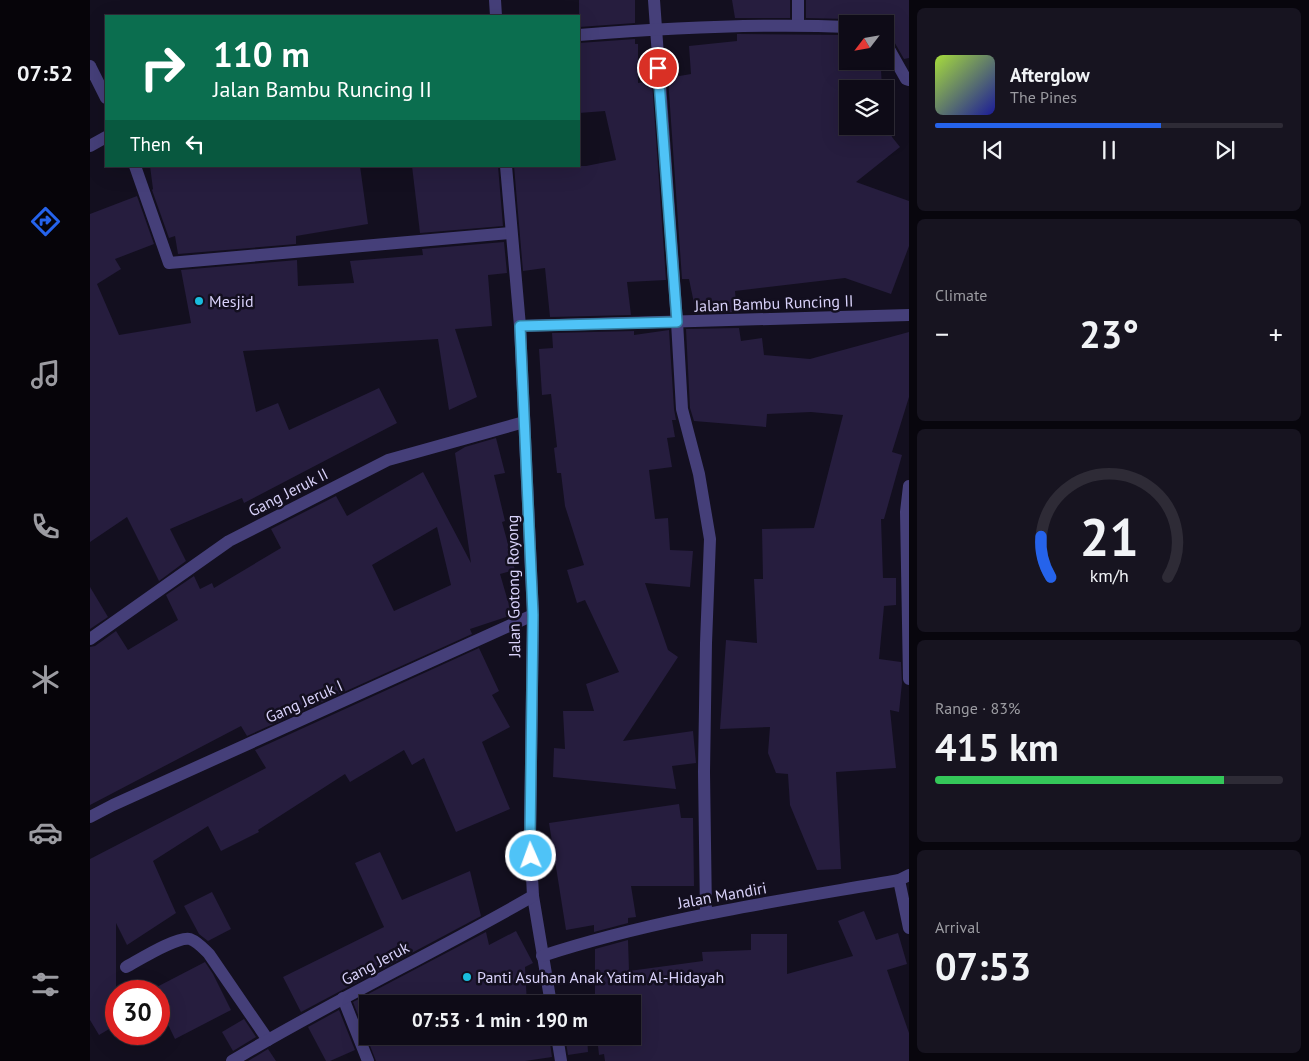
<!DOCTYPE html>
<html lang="en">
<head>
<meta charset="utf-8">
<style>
  :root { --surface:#0e0b17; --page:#171420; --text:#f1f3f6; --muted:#9b9ba1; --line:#2e2b36; --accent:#2563eb }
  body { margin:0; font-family:"PT Sans",sans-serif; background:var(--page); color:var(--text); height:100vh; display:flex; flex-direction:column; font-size:19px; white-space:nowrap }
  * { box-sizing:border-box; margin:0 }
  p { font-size:16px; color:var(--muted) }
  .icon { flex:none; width:28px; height:28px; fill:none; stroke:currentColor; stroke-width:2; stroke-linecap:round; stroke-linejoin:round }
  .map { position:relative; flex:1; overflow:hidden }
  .sheet { display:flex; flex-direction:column; gap:8px; padding:8px; background:#08060d; width:400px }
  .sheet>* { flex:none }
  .top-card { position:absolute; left:15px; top:15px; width:475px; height:152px; border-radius:0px; box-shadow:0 5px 20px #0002,0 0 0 1px var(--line); background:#0b6e4f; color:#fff; overflow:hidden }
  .needle { width:32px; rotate:239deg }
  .tools { position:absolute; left:749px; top:15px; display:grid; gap:10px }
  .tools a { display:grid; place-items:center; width:55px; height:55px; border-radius:0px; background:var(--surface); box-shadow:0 5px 20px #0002,0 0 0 1px var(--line); font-size:25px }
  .speed { position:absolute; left:15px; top:980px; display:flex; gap:10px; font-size:25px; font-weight:700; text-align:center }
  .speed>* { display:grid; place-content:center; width:65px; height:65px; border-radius:50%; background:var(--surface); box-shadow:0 5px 20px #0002,0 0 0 1px var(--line); line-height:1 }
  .speed .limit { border:8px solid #d22; background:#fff; color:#111 }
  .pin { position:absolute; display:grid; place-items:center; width:42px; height:42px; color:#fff; margin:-21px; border:2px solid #fff; border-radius:50%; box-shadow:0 1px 5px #0007 }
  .me { position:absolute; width:55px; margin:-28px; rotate:358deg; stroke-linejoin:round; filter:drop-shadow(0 0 4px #0008) }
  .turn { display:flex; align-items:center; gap:18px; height:105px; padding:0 25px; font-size:22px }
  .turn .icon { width:65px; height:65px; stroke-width:2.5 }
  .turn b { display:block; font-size:35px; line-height:42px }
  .then { display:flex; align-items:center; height:48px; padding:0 25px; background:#0003; gap:10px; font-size:19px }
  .big { font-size:38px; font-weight:600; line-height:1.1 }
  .sheet .card { flex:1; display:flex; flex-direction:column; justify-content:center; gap:8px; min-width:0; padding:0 18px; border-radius:8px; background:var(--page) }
  .sheet .dial { align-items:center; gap:0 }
  .dial svg { height:130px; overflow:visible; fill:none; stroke:var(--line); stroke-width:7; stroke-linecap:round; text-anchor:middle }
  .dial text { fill:var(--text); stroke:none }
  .song { display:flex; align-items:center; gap:15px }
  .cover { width:60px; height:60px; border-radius:8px; background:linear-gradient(135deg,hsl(80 70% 55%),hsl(240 70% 35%)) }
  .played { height:5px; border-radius:2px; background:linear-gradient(90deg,var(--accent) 65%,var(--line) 65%) }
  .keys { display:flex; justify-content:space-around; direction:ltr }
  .heat { display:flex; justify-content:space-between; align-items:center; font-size:28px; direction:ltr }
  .charge { height:8px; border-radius:4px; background:linear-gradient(90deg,#34c759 83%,var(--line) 0) }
  .trip { position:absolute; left:269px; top:995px; width:282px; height:50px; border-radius:0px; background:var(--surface); box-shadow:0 5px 20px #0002,0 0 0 1px var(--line); font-weight:600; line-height:50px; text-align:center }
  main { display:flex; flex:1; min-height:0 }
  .tab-bar { display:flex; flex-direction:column; width:90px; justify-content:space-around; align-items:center; background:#060409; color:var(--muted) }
  .tab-bar .icon { width:35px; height:35px }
  .tab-bar .current { color:var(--accent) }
  .tab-bar b { font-size:22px; color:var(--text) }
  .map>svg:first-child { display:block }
  .building { fill:#261d3e; fill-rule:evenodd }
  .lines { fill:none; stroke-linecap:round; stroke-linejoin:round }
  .minor { stroke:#453f79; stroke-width:12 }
  .route-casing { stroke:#337fa1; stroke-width:12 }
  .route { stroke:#4fc3f7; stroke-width:9 }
  .poi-dot { fill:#19bdde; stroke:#130f1f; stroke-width:2 }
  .labels { text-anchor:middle; stroke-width:5; stroke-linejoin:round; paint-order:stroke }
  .poi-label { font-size:16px; fill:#d9d2fa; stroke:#130f1f; text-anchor:start }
  .street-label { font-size:16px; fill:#d9d2fa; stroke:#130f1f }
</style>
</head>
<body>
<main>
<nav class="tab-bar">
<b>07:52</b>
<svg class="icon current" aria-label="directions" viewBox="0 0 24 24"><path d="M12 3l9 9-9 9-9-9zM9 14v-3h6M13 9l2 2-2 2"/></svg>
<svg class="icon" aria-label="music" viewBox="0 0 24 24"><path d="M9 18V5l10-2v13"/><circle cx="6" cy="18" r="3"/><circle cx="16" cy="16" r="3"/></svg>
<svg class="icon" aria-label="phone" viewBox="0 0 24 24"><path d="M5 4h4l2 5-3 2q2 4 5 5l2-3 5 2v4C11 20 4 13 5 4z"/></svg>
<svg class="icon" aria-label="climate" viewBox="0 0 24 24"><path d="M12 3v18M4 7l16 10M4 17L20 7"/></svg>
<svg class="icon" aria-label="car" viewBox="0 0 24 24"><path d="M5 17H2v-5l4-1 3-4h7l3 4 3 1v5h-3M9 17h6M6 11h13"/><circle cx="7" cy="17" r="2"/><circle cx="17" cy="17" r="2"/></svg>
<svg class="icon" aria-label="filters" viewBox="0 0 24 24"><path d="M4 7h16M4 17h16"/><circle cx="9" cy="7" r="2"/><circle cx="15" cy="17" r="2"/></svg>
</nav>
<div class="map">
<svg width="819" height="1061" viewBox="0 0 819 1061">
  <rect width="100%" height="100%" fill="#130f1f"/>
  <g class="building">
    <path d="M489,0h56v23l-56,4z"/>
    <path d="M642,0h58v18h-55z"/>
    <path d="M716,0h103v58l-5,1 -12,-21 -7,-4v-10h-30l-7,-5 -42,-1z"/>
    <path d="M647,34l111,1v26h37v-3l4,7 -8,4 1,20h-34v37h37v-15l7,26 8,10 -44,35 53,19v45l-18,48 -46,-16 -110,13 2,21 -41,1 -7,-34h-7l-14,-201 23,-4 -2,-28 48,-5z"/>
    <path d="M545,39v5h3v39l14,-2 14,199 -39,2 4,33 -81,2 -5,-49 -22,3 -9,-105h72l30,-6 -11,-49 -26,2v-70z"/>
    <path d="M60,166h210l8,58 -72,12v8l-118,10 -3,-18 -6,2 -17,-48 1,-1z"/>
    <path d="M322,166h86l5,60 -83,7z"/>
    <path d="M47,196l17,48 -39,15 6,10 -24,15 22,51 72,-12 -10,-53 116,-10 1,26 56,-3 -4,-22 73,-6 -1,-6 82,-7 3,31 -19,2 4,51 -37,3 22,68 -28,13 -11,-71 -195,12 13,61 22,-9 11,27 90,-42 18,35 -153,80 -2,-5 -72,31 16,32 -27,20 -32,-64 -37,25v-328z"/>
    <path d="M649,328l2,13 21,-3 2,17 46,4 99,-27v65l-17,55 10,3 -18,64h-3l2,59h13v27l-12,1 -5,53 22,3 1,21 -3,29 -9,-2 6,58 -60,4 5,97 -24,1 -27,-65 -2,-31 -12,-1 -8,-20 2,-26 -50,2 6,-89 31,3 -3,-64h9l-1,-50 52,-1 29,-113 -32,-3 -44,2 -1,13 -72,-6 -4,-13 -4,-79z"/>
    <path d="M579,330l5,79 2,11h-4l3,17 -8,1 5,29 -23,3 6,49 13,-1 2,32 23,1 -3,36 -45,-4 23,67 10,7 -55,84 70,-10 3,32 -24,3 4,23 -123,-12 1,-29 11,1 -2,-38h31l-8,-27 33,-12 -34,-72 -8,3 -10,-33 17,-5 -19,-59 -4,-33h-4l-3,-25 3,-1 -6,-53 -9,1 -3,-46 14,-1 -1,-15 82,-2v4z"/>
    <path d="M406,438l9,35 -11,2 11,46 -3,1 13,48 -15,4 12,41 -42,14 2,5 -225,102 -6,-10 -151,79v-158l5,-1 21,-15 12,19 50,-30 -12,-25 28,-19 6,13 12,-6 2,5 67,-40 -10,-19 65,-33 11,20 76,-44 48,91 -16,-110 10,-6zM347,527l14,58 -57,26 -22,-46z"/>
    <path d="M0,587l18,30 -18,12z"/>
    <path d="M389,648l20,43 -7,4 18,32 -28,15 28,67 -54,23 -32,-74 -12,7 -8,-15 -54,32 -5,-8 -87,56 1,2 -38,19 -13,-25 -55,35 23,52 -49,32 -11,-22v102l-17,10 -9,-15v-161l176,-91 -11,-18z"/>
    <path d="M589,804l2,14h12l1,68h-63l5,31 -8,1v5l-34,9v-7l-28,5 -17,-107z"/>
    <path d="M290,852l22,48 68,-29 11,45 -180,96 -18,-35 101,-50 -29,-64z"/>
    <path d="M122,892l19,37 -23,12 -9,-7 -15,-28z"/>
    <path d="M774,911l12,29 22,-7 9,31 -20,6 22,63v28h-304l-1,-7 -5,1 -2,-19h35v-32h-39l-1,-8 3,-1v-46l33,-9 1,31 74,-10 -1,-9 49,-2v-16h36v40l66,-18 -15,-35z"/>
    <path d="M426,931l17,32 -8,4 2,37h-159v32h181l3,21 -27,4h-149l-23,-59 133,-70 3,13z"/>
    <path d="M115,962l8,12 18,36 -56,29 -16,-33v-15l-8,-1z"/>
    <path d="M249,1010l16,40 -25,11h-4l-18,-34z"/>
    <path d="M154,1019l12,18 -23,14 -11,-19z"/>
    <path d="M475,1036h22l1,16 -20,3z"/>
    <path d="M178,1049l8,12h-28z"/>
  </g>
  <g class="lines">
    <g class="minor">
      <path d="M405,0l1,16"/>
      <path d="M564,0l23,322 5,87 17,65 11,65 -4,104 -2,129 2,142"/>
      <path d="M708,0v25"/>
      <path d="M489,35c89,-7 179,-12 269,-8"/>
      <path d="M795,42l21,37 3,1"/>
      <path d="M0,66l16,32"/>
      <path d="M0,146l16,-9"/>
      <path d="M45,166l34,97 342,-30"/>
      <path d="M416,166l14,160 13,289 -3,222 3,59 18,108"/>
      <path d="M430,326l389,-11"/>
      <path d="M819,486l-3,26 3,167"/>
      <path d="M0,639l139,-98 159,-81 136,-38"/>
      <path d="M0,817l23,-12 420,-190"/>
      <path d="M809,880l10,48"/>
      <path d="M452,956c116,-38 237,-55 357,-76l10,-5"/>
      <path d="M36,967c13,-7 51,-31 64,-28 8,3 13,9 19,15l59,86"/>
      <path d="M253,998l25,63"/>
      <path d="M467,1036l4,25"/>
      <path d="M142,1061c98,-59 202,-108 301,-165"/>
    </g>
  </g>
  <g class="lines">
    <defs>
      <path id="route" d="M441,856l-1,-19 3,-222 -13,-289 157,-4 -19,-254"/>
    </defs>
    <use href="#route" class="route-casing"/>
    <use href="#route" class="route"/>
  </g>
  <g class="poi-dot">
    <circle cx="109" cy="301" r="5"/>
    <circle cx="377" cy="977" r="5"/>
  </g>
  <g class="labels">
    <g class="poi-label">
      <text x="119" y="307">Mesjid</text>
      <text x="387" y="983">Panti Asuhan Anak Yatim Al-Hidayah</text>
    </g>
    <g class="street-label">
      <text transform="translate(684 303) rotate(-2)" y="6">Jalan Bambu Runcing II</text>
      <text transform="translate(198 492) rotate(-27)" y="6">Gang Jeruk II</text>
      <text transform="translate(423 586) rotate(-91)" y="6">Jalan Gotong Royong</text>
      <text transform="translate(214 701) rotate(-24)" y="6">Gang Jeruk I</text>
      <text transform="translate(632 895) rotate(-10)" y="6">Jalan Mandiri</text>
      <text transform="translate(285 963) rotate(-28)" y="6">Gang Jeruk</text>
    </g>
  </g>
</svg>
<div class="tools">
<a><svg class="needle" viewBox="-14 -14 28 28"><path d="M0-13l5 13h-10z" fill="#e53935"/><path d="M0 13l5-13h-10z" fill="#9b9ba1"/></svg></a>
<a><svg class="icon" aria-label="layers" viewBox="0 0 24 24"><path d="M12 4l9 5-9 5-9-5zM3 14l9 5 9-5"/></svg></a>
</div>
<div class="speed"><div class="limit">30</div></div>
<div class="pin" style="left:568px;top:68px;background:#d93025"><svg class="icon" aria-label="arrive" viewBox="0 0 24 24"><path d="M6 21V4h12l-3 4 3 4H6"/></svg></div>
<svg class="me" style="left:441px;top:856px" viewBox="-20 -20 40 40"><circle r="17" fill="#4fc3f7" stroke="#fff" stroke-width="3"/><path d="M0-11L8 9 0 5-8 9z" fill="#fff"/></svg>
<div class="trip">07:53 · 1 min · 190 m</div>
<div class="top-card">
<div class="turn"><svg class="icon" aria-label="right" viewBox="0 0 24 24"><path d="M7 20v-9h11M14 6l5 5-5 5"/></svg><div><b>110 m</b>Jalan Bambu Runcing II</div></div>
<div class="then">Then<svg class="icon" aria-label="left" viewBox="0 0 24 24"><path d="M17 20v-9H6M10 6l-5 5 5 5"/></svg></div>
</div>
</div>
<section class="sheet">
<div class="card">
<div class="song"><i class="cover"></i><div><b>Afterglow</b><p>The Pines</p></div></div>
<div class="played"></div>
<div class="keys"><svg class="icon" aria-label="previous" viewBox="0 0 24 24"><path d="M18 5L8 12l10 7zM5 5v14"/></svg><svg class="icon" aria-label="pause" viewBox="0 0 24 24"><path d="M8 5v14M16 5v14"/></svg><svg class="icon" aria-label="next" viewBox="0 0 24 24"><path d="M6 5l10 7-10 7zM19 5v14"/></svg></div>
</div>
<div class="card"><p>Climate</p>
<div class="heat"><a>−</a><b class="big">23°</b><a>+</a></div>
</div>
<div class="card dial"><svg viewBox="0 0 100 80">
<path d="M14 69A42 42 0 1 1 86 69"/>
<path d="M14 69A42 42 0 0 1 8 44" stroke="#2563eb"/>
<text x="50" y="56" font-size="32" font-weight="700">21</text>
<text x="50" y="72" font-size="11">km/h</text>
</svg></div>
<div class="card"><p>Range · 83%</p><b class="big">415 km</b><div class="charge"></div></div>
<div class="card"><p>Arrival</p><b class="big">07:53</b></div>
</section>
</main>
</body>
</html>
